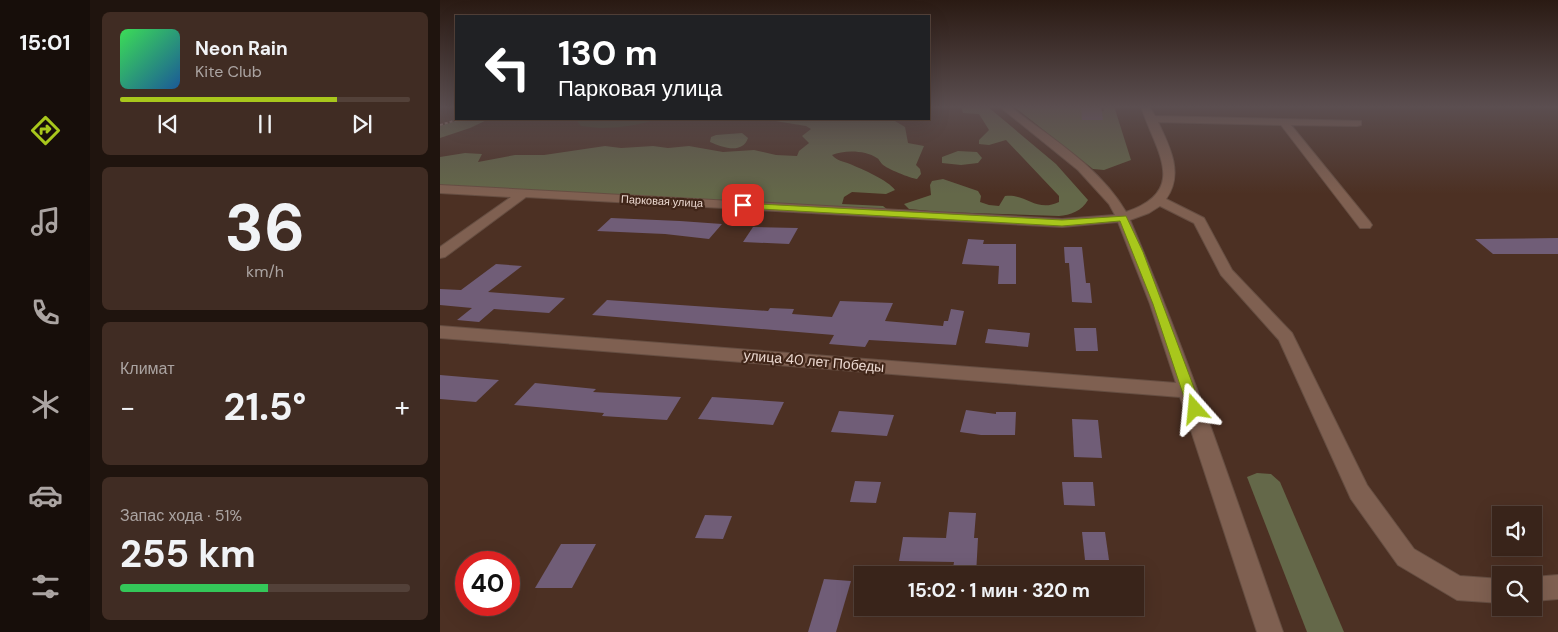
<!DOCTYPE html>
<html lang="ru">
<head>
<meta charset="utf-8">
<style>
  :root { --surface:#39241a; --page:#402c23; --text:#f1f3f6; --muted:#aba4a2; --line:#534139; --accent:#a8c71c }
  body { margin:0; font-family:"DM Sans",sans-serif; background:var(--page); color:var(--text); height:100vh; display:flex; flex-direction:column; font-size:19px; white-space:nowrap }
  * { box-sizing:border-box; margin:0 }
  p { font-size:16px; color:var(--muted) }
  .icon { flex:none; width:28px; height:28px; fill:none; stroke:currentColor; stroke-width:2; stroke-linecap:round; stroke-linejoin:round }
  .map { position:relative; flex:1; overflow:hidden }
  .side { display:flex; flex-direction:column; gap:12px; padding:12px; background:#1f140e; width:350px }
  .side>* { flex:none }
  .banner { position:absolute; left:15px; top:15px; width:475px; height:105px; border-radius:0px; box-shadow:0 5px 20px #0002,0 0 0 1px var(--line); background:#202124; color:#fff; overflow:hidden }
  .controls { position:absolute; left:1052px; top:506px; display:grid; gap:10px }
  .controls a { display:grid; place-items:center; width:50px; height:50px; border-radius:0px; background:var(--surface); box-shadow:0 5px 20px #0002,0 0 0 1px var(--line); font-size:25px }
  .speed { position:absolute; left:15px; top:551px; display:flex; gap:10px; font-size:25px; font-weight:700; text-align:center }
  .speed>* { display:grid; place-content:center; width:65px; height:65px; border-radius:50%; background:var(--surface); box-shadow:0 5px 20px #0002,0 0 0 1px var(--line); line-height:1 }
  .speed .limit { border:8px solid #d22; background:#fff; color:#111 }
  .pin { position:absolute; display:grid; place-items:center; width:42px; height:42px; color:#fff; margin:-21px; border-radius:10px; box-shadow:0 2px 8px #0006 }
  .me { position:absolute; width:55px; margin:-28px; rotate:342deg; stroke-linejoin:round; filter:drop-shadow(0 0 4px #0008) }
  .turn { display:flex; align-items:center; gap:18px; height:105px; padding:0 20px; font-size:22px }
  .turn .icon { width:65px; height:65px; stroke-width:2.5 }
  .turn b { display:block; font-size:35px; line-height:42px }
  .big { font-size:38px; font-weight:700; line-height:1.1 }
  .side .tile { flex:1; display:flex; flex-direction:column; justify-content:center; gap:8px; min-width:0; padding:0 18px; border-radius:8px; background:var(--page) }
  .side .dial { align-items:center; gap:0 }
  .dial b { font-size:65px; line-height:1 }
  .song { display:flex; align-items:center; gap:15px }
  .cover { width:60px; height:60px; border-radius:8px; background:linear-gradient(135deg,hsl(130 70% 55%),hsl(210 70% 35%)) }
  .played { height:5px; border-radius:2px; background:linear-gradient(90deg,var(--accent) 75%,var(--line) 75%) }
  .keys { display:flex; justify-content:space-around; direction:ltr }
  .heat { display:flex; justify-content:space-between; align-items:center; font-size:28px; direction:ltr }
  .charge { height:8px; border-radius:4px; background:linear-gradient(90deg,#34c759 51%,var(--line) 0) }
  .trip { position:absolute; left:414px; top:566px; width:290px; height:50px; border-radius:0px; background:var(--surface); box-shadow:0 5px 20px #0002,0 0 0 1px var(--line); font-weight:700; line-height:50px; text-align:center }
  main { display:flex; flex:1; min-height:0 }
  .dock { display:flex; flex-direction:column; width:90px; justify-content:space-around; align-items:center; background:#170e0a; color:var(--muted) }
  .dock .icon { width:35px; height:35px }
  .dock .selected { color:var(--accent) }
  .dock b { font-size:22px; color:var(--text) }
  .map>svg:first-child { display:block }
  .green { fill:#42462c }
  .forest { fill:#646849 }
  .building { fill:#705d77 }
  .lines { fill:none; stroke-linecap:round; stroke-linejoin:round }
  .minor-casing { stroke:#664e42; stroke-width:2 }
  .path { stroke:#9c847a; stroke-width:2; stroke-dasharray:3 2; stroke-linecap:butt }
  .minor { fill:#7f6051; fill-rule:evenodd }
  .route { fill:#a8c71c; stroke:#6d8112 }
  .labels { text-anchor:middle; stroke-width:4.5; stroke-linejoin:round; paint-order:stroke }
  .far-street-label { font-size:11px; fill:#eddad2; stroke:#412619 }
  .street-label { font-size:14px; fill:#eddad2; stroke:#412619 }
</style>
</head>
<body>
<main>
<nav class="dock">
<b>15:01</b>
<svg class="icon selected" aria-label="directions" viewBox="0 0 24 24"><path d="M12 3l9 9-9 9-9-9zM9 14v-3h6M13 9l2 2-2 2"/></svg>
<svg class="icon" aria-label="music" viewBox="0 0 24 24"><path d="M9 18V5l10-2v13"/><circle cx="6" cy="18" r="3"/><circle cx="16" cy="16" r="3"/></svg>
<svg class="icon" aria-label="phone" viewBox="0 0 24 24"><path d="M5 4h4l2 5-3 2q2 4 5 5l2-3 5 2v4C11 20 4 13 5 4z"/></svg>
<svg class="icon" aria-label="climate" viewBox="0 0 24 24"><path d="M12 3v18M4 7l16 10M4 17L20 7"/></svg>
<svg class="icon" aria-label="car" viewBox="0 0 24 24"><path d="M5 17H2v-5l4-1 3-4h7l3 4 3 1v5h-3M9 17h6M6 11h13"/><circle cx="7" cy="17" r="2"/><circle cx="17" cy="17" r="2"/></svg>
<svg class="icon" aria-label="filters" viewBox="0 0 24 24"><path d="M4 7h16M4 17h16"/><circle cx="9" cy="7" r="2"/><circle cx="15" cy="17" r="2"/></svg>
</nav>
<section class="side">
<div class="tile">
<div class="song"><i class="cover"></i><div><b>Neon Rain</b><p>Kite Club</p></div></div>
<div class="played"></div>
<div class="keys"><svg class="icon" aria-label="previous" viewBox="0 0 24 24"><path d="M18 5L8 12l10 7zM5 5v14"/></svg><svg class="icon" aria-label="pause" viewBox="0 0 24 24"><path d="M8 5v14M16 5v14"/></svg><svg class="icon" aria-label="next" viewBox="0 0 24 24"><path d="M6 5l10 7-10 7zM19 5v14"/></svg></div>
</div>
<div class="tile dial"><b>36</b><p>km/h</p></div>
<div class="tile"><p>Климат</p>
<div class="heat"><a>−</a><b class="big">21.5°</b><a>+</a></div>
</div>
<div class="tile"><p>Запас хода · 51%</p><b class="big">255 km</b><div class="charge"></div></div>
</section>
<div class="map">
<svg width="1118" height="632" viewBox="0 0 1118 632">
  <rect width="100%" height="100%" fill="#4c3023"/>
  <path class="green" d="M115,119h103c-26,8 -50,11 -77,7l-4,-5z"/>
  <g class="forest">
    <path d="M521,106h26l69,58 32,36c-6,11 -18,15 -29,16l-119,-4 -31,-3 -5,-5 27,-9 -1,-10 2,-4 11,-2 35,12 3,5 -1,6 9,3 10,1 6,-10c21,-3 31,17 54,6v-6l-53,-56 -17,5 -10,-1v-4l10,-10 -10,-16 -16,-1z"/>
    <path d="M573,106h68c6,6 16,6 23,5l-1,-5h11l17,54 -27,10 -11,-1z"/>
    <path d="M22,119h27l-19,9 -30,10v-12z"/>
    <path d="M323,119h119l13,2 10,6 3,16 16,3 -8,19 4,4 1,5 -4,5c-7,-1 -30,-10 -35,-15 -2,-2 -3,-5 -5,-6 -12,-8 -33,-8 -45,-3 5,6 11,6 18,9 12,5 38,16 45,26l-9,4 -34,-2 -8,5 -2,7 41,2 5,4 -448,-24v-29l25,-4 17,1 -4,8 37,-7h29l61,-9 16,2 32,-2 15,2 21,-2 34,6 31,-2 22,5 21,1 2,-5 10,-8 -7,-7 9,-7 -5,-3z"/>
    <path d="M302,133l6,5c-6,17 -26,9 -38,4l1,-5 5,-2z"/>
    <path d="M518,151l19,1 5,6 -4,5 -17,2 -19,-2v-6z"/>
    <path d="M817,473l14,1 9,8 64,150h-37l-60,-155z"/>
  </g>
  <g class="building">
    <path d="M641,106h20l2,14h-21z"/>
    <path d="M171,218l69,3 42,3 -13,15 -44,-5 -68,-3z"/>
    <path d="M313,227h1l44,1 -9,16 -46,-2z"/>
    <path d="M1118,238v16h-65l-18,-15z"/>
    <path d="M528,239l16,1 -1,4h33v40h-18l1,-18 -37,-2z"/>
    <path d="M624,247h18l4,36h4l2,20 -20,-1 -3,-39h-4z"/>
    <path d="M56,264l26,2 -34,26 77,6 -16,15 -55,-4 -15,13 -22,-2 15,-12 -32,-3v-16l21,1z"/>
    <path d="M167,300l161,11 2,-3 24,1 -2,5 40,3 8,-16 53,2 -8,18 58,5 1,-5h4l3,-12 13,2 -8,34 -87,-5 -4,7 -36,-3 5,-9 -242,-20z"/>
    <path d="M634,328h22l2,23h-22z"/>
    <path d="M548,329l42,4 -2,14 -43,-4z"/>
    <path d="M0,375l59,5 -23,22 -36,-3z"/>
    <path d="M95,383l61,6 -3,3 88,5 -14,23 -65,-4 2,-3 -90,-8z"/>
    <path d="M272,397l72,5 -11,23 -75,-6z"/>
    <path d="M526,410l30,4v-2h20l-1,23h-34l-21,-3z"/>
    <path d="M399,411l55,4 -7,21 -56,-4z"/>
    <path d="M632,419l26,1 4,38 -28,-1z"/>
    <path d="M415,481l26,1 -5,21 -26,-1z"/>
    <path d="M622,482h31l2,24 -31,-1z"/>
    <path d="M509,512l27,1 -2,25h4l-2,37h-24l2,-13 -55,-1 4,-24 43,1z"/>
    <path d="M265,515l27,1 -9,23 -28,-1z"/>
    <path d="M642,532h23l4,28h-24z"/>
    <path d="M121,544h35l-24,44h-37z"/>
    <path d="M384,579l27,2 -15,51h-28z"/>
  </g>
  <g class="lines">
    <defs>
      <g id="minor">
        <path d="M559,106h10c41,31 91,61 117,106 65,-22 28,-63 15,-106h8l6,10 206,5v4l-4,1 -66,-1 79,97 2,3 -2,3h-10l-79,-103 -123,-3c12,25 26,52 8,77l38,19 28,52 60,63 75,152 47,64 46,27 41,3v24l-44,-3 -59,-35 -47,-66 -72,-159 -58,-65 -27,-52 -34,-17 -11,7 -19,7c58,135 104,273 153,412h-26l-77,-235 -740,-59v-12l736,57 -26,-79 -32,-82 -56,5 -536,-30 -81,60 -5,1v-11l71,-50 -71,-4v-8l622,34 53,-4 -6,-11 -31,-34z"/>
        <path d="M1118,575v24l-24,2v-24z"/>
      </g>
    </defs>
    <use href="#minor" class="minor-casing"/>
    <path class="path" d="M0,125l20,-6"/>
    <use href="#minor" class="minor"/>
  </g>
  <linearGradient id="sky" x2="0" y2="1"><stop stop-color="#2a1a13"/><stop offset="0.55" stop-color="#5b4e50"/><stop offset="1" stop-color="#5b4e50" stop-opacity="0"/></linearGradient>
  <rect width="1118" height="194" fill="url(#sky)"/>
  <path class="route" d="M300,203l322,17 64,-4 17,36 59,157 -2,4h-10l-2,-4 -35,-105 -33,-83 -58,5 -319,-18 -4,-3z"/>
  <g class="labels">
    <g class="far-street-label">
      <text transform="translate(222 201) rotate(3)" y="4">Парковая улица</text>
    </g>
    <g class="street-label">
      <text transform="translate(374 361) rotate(5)" y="5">улица 40 лет Победы</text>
    </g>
  </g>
</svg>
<div class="controls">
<a><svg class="icon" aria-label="sound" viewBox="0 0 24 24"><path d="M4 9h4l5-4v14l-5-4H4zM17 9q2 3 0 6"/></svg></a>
<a><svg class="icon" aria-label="search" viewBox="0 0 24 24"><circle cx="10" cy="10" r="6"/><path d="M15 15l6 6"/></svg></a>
</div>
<div class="speed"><div class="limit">40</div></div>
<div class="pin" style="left:303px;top:205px;background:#d93025"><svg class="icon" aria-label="arrive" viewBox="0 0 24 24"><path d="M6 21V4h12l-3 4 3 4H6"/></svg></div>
<svg class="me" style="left:755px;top:409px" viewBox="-20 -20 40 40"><path d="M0-17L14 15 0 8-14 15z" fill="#a8c71c" stroke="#fff" stroke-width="4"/></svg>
<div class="trip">15:02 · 1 мин · 320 m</div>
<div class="banner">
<div class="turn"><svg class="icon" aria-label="left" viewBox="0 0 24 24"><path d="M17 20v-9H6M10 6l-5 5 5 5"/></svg><div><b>130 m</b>Парковая улица</div></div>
</div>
</div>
</main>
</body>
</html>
